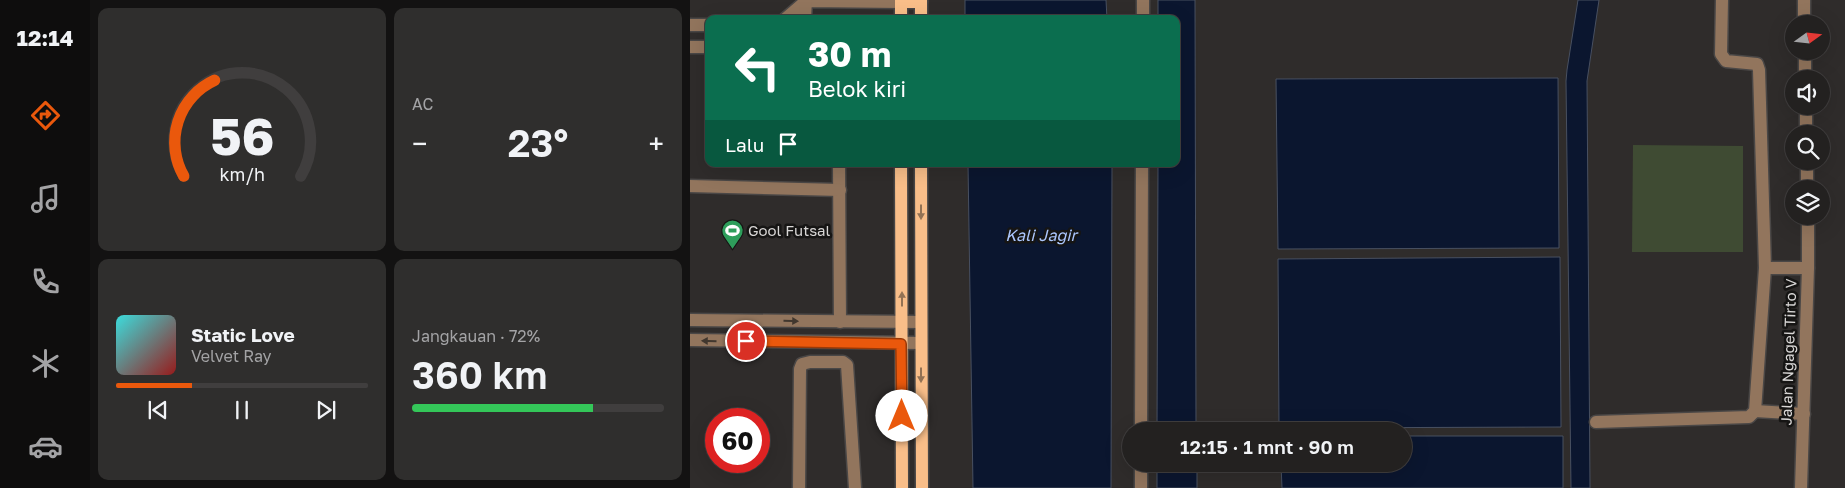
<!DOCTYPE html>
<html lang="id">
<head>
<meta charset="utf-8">
<style>
  :root { --surface:#232120; --page:#2f2e2d; --text:#f1f3f6; --muted:#a3a3a5; --line:#403e3e; --accent:#ea580c }
  body { margin:0; font-family:"Golos Text",sans-serif; background:var(--page); color:var(--text); height:100vh; display:flex; flex-direction:column; font-size:19px; white-space:nowrap }
  * { box-sizing:border-box; margin:0 }
  p { font-size:16px; color:var(--muted) }
  .icon { flex:none; width:28px; height:28px; fill:none; stroke:currentColor; stroke-width:2; stroke-linecap:round; stroke-linejoin:round }
  .map { position:relative; flex:1; overflow:hidden }
  .panel { display:flex; flex-direction:column; gap:8px; padding:8px; background:#131212; width:600px }
  .panel>* { flex:none }
  .guide { position:absolute; left:15px; top:15px; width:475px; height:152px; border-radius:10px; box-shadow:0 5px 20px #0002,0 0 0 1px var(--line); background:#0b6e4f; color:#fff; overflow:hidden }
  .needle { width:32px; rotate:75deg }
  .controls { position:absolute; left:1095px; top:15px; display:grid; gap:10px }
  .controls a { display:grid; place-items:center; width:45px; height:45px; border-radius:50%; background:var(--surface); box-shadow:0 5px 20px #0002,0 0 0 1px var(--line); font-size:25px }
  .speed { position:absolute; left:15px; top:408px; display:flex; gap:10px; font-size:25px; font-weight:700; text-align:center }
  .speed>* { display:grid; place-content:center; width:65px; height:65px; border-radius:50%; background:var(--surface); box-shadow:0 5px 20px #0002,0 0 0 1px var(--line); line-height:1 }
  .speed .limit { border:8px solid #d22; background:#fff; color:#111 }
  .pin { position:absolute; display:grid; place-items:center; width:42px; height:42px; color:#fff; margin:-21px; border:2px solid #fff; border-radius:50%; box-shadow:0 1px 5px #0007 }
  .me { position:absolute; width:55px; margin:-28px; rotate:0deg; stroke-linejoin:round; filter:drop-shadow(0 0 4px #0008) }
  .turn { display:flex; align-items:center; gap:18px; height:105px; padding:0 20px; font-size:22px }
  .turn .icon { width:65px; height:65px; stroke-width:2.5 }
  .turn b { display:block; font-size:35px; line-height:42px }
  .then { display:flex; align-items:center; height:48px; padding:0 20px; background:#0003; gap:10px; font-size:19px }
  .big { font-size:38px; font-weight:600; line-height:1.1 }
  .panel .card { flex:1; display:flex; flex-direction:column; justify-content:center; gap:8px; min-width:0; padding:0 18px; border-radius:10px; background:var(--page) }
  .panel .dial { align-items:center; gap:0 }
  .dial svg { height:130px; overflow:visible; fill:none; stroke:var(--line); stroke-width:7; stroke-linecap:round; text-anchor:middle }
  .dial text { fill:var(--text); stroke:none }
  .song { display:flex; align-items:center; gap:15px }
  .cover { width:60px; height:60px; border-radius:8px; background:linear-gradient(135deg,hsl(180 70% 55%),hsl(0 70% 35%)) }
  .played { height:5px; border-radius:2px; background:linear-gradient(90deg,var(--accent) 30%,var(--line) 30%) }
  .keys { display:flex; justify-content:space-around; direction:ltr }
  .heat { display:flex; justify-content:space-between; align-items:center; font-size:28px; direction:ltr }
  .charge { height:8px; border-radius:4px; background:linear-gradient(90deg,#34c759 72%,var(--line) 0) }
  .panel .tiles { flex:1; display:grid; gap:8px; grid-template-columns:repeat(2,1fr) }
  .trip { position:absolute; left:432px; top:422px; width:290px; height:50px; border-radius:25px; background:var(--surface); box-shadow:0 5px 20px #0002,0 0 0 1px var(--line); font-weight:600; line-height:50px; text-align:center }
  main { display:flex; flex:1; min-height:0 }
  .menu { display:flex; flex-direction:column; width:90px; justify-content:space-around; align-items:center; background:#0e0d0d; color:var(--muted) }
  .menu .icon { width:35px; height:35px }
  .menu .on { color:var(--accent) }
  .menu b { font-size:22px; color:var(--text) }
  .map>svg:first-child { display:block }
  .green { fill:#3f4b33 }
  .water { fill:#0b162f; stroke:#485061 }
  .lines { fill:none; stroke-linecap:round; stroke-linejoin:round }
  .minor-casing { stroke:#4a4746; stroke-width:15 }
  .major-casing { stroke:#4a4746; stroke-width:15 }
  .minor { stroke:#92755d; stroke-width:12 }
  .major { stroke:#f9be89; stroke-width:12 }
  .oneway { fill:#937254 }
  .oneway2 { fill:#41372e }
  .route-casing { stroke:#983908; stroke-width:12 }
  .route { stroke:#ea580c; stroke-width:9 }
  .labels { text-anchor:middle; stroke-width:5; stroke-linejoin:round; paint-order:stroke }
  .poi-label { font-size:15px; fill:#d8d6d5; stroke:#161514; text-anchor:start }
  .street-label { font-size:15px; fill:#d8d6d5; stroke:#161514 }
  .water-label { font-size:16px; font-style:italic; fill:#abc6fd; stroke:#161514 }
</style>
</head>
<body>
<main>
<nav class="menu">
<b>12:14</b>
<svg class="icon on" aria-label="directions" viewBox="0 0 24 24"><path d="M12 3l9 9-9 9-9-9zM9 14v-3h6M13 9l2 2-2 2"/></svg>
<svg class="icon" aria-label="music" viewBox="0 0 24 24"><path d="M9 18V5l10-2v13"/><circle cx="6" cy="18" r="3"/><circle cx="16" cy="16" r="3"/></svg>
<svg class="icon" aria-label="phone" viewBox="0 0 24 24"><path d="M5 4h4l2 5-3 2q2 4 5 5l2-3 5 2v4C11 20 4 13 5 4z"/></svg>
<svg class="icon" aria-label="climate" viewBox="0 0 24 24"><path d="M12 3v18M4 7l16 10M4 17L20 7"/></svg>
<svg class="icon" aria-label="car" viewBox="0 0 24 24"><path d="M5 17H2v-5l4-1 3-4h7l3 4 3 1v5h-3M9 17h6M6 11h13"/><circle cx="7" cy="17" r="2"/><circle cx="17" cy="17" r="2"/></svg>
</nav>
<section class="panel">
<div class="tiles">
<div class="card dial"><svg viewBox="0 0 100 80">
<path d="M14 69A42 42 0 1 1 86 69"/>
<path d="M14 69A42 42 0 0 1 33 10" stroke="#ea580c"/>
<text x="50" y="56" font-size="32" font-weight="700">56</text>
<text x="50" y="72" font-size="11">km/h</text>
</svg></div>
<div class="card"><p>AC</p>
<div class="heat"><a>−</a><b class="big">23°</b><a>+</a></div>
</div>
<div class="card">
<div class="song"><i class="cover"></i><div><b>Static Love</b><p>Velvet Ray</p></div></div>
<div class="played"></div>
<div class="keys"><svg class="icon" aria-label="previous" viewBox="0 0 24 24"><path d="M18 5L8 12l10 7zM5 5v14"/></svg><svg class="icon" aria-label="pause" viewBox="0 0 24 24"><path d="M8 5v14M16 5v14"/></svg><svg class="icon" aria-label="next" viewBox="0 0 24 24"><path d="M6 5l10 7-10 7zM19 5v14"/></svg></div>
</div>
<div class="card"><p>Jangkauan · 72%</p><b class="big">360 km</b><div class="charge"></div></div>
</div>
</section>
<div class="map">
<svg width="1155" height="488" viewBox="0 0 1155 488">
  <rect width="100%" height="100%" fill="#2f2c2b"/>
  <path class="green" d="M943,145l110,1v106h-111z"/>
  <g class="water">
    <path d="M275,0h141l1,19h-142z"/>
    <path d="M468,0h37l1,431h-39l1,-267h18v-145h-18z"/>
    <path d="M888,0h21l-12,81 3,407h-19l-5,-407 1,-11z"/>
    <path d="M868,78l1,170 -281,1 -2,-170z"/>
    <path d="M278,164h144l-1,324h-138z"/>
    <path d="M870,257l1,170 -282,1 -1,-169z"/>
    <path d="M714,436h159v52h-281l-1,-24h123z"/>
    <rect x="467" y="464" width="40" height="24"/>
  </g>
  <g class="lines">
    <defs>
      <g id="minor">
        <path d="M1114,0v24"/>
        <path d="M95,19l21,-18 95,1"/>
        <path d="M115,19l1,-19"/>
        <path d="M453,19v-19"/>
        <path d="M0,25h19"/>
        <path d="M0,47h19"/>
        <path d="M1115,51v28"/>
        <path d="M1116,106v28"/>
        <path d="M1117,161v28"/>
        <path d="M149,164l1,158"/>
        <path d="M0,186l150,4"/>
        <path d="M1075,268h43"/>
        <path d="M0,320l231,2"/>
        <path d="M0,340l231,3"/>
        <path d="M1065,411l49,3"/>
        <path d="M906,422l153,-5 6,-6 10,-143 -6,-198 -2,-6 -31,-3 -5,-7 1,-54"/>
        <path d="M451,431l1,-267"/>
        <path d="M451,464v24"/>
        <path d="M109,488l1,-119 2,-5 8,-2h33l4,3 8,123"/>
        <path d="M1111,488l7,-220v-52"/>
      </g>
      <g id="major">
        <path d="M211,0v19"/>
        <path d="M211,2h20"/>
        <path d="M231,19v-19"/>
        <path d="M211,164l1,324"/>
        <path d="M231,164l1,324"/>
      </g>
    </defs>
    <use href="#minor" class="minor-casing"/>
    <use href="#major" class="major-casing"/>
    <use href="#minor" class="minor"/>
    <use href="#major" class="major"/>
  </g>
  <defs><path id="oneway-solid" d="M-6-.8H1V-3.2L6.5 0L1 3.2V.8H-6Z" transform="scale(1.25)"/></defs>
  <g class="oneway">
    <use href="#oneway-solid" transform="translate(231 212) rotate(90)"/>
    <use href="#oneway-solid" transform="translate(212 299) rotate(-90)"/>
    <use href="#oneway-solid" transform="translate(231 375) rotate(90)"/>
  </g>
  <g class="oneway2">
    <use href="#oneway-solid" transform="translate(101 321) rotate(1)"/>
    <use href="#oneway-solid" transform="translate(19 341) rotate(-179)"/>
  </g>
  <g class="lines">
    <defs>
      <path id="route" d="M56,341l155,3 1,72"/>
    </defs>
    <use href="#route" class="route-casing"/>
    <use href="#route" class="route"/>
  </g>
  <defs>
    <symbol id="stadium-pin" viewBox="-11 -11 22 30"><path d="M0 17L-7.5 6A9.5 9.5 0 1 1 7.5 6Z" fill="#2e9e5b" stroke="#161514"/><path d="M0-5a6.5 5 0 1 0 0 10a6.5 5 0 1 0 0-10ZM-3.5-1.8h7v3.6h-7Z" fill="#fff"/></symbol>
  </defs>
  <g fill-rule="evenodd">
    <use href="#stadium-pin" x="30" y="218" width="25" height="34"/>
  </g>
  <g class="labels">
    <g class="poi-label">
      <text x="58" y="236">Gool Futsal</text>
    </g>
    <g class="street-label">
      <text transform="translate(1099 352) rotate(-88)" y="5">Jalan Ngagel Tirto V</text>
    </g>
    <g class="water-label">
      <text x="351" y="241">Kali Jagir</text>
    </g>
  </g>
</svg>
<div class="controls">
<a><svg class="needle" viewBox="-14 -14 28 28"><path d="M0-13l5 13h-10z" fill="#e53935"/><path d="M0 13l5-13h-10z" fill="#a3a3a5"/></svg></a>
<a><svg class="icon" aria-label="sound" viewBox="0 0 24 24"><path d="M4 9h4l5-4v14l-5-4H4zM17 9q2 3 0 6"/></svg></a>
<a><svg class="icon" aria-label="search" viewBox="0 0 24 24"><circle cx="10" cy="10" r="6"/><path d="M15 15l6 6"/></svg></a>
<a><svg class="icon" aria-label="layers" viewBox="0 0 24 24"><path d="M12 4l9 5-9 5-9-5zM3 14l9 5 9-5"/></svg></a>
</div>
<div class="speed"><div class="limit">60</div></div>
<div class="pin" style="left:56px;top:341px;background:#d93025"><svg class="icon" aria-label="arrive" viewBox="0 0 24 24"><path d="M6 21V4h12l-3 4 3 4H6"/></svg></div>
<svg class="me" style="left:212px;top:416px" viewBox="-20 -20 40 40"><circle r="19" fill="#fff"/><path d="M0-13L10 11 0 6-10 11z" fill="#ea580c"/></svg>
<div class="trip">12:15 · 1 mnt · 90 m</div>
<div class="guide">
<div class="turn"><svg class="icon" aria-label="left" viewBox="0 0 24 24"><path d="M17 20v-9H6M10 6l-5 5 5 5"/></svg><div><b>30 m</b>Belok kiri</div></div>
<div class="then">Lalu<svg class="icon" aria-label="arrive" viewBox="0 0 24 24"><path d="M6 21V4h12l-3 4 3 4H6"/></svg></div>
</div>
</div>
</main>
</body>
</html>
